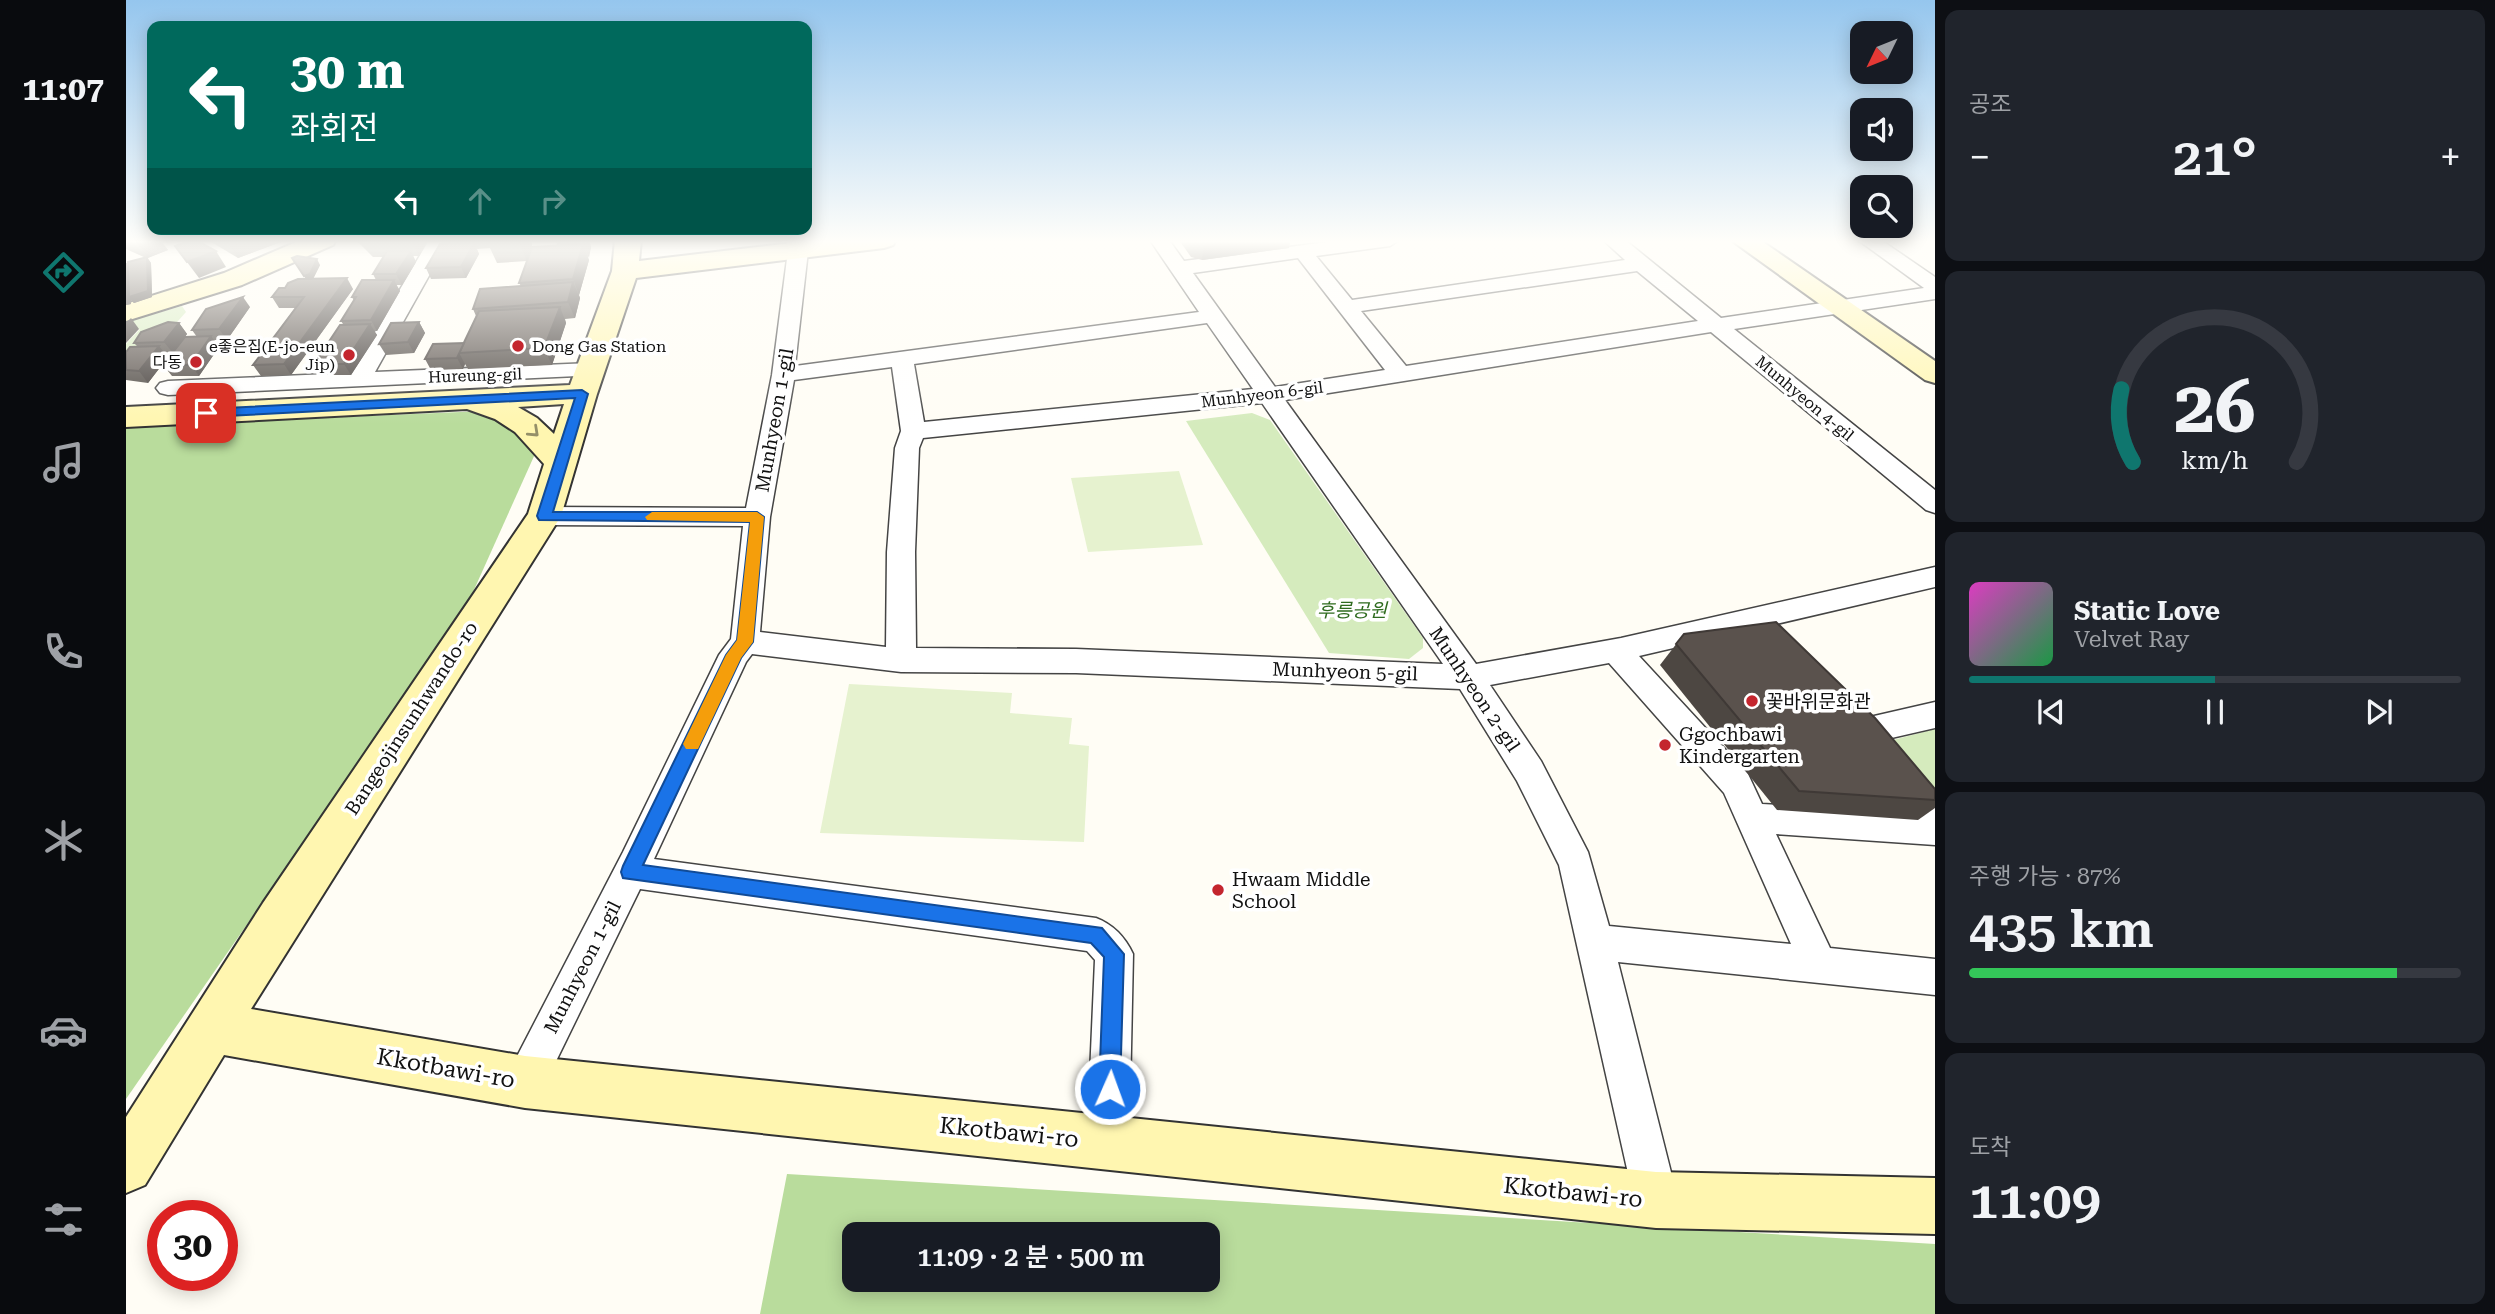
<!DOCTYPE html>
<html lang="ko">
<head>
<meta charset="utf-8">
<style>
  :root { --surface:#171b24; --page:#20242c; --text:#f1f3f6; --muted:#9ea1a6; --line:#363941; --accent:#0f766e }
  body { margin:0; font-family:"Roboto Serif","Noto Sans KR",serif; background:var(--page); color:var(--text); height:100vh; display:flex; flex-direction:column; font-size:26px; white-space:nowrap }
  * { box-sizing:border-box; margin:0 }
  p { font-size:23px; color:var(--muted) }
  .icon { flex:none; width:38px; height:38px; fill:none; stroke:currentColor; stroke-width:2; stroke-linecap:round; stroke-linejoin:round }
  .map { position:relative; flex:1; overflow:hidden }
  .drawer { display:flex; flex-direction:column; gap:10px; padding:10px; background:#0d0f14; width:560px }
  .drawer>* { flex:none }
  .guide { position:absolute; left:21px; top:21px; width:665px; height:214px; border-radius:14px; box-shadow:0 4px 18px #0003; background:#00695c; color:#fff; overflow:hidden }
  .needle { width:46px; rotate:227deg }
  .fabs { position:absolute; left:1724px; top:21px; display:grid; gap:14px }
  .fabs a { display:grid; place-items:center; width:63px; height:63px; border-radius:14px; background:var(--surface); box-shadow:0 4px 18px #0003; font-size:35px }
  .speed { position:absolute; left:21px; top:1200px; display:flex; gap:14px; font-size:35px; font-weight:700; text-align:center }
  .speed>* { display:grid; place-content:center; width:91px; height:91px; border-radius:50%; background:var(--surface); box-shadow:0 4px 18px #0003; line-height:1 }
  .speed .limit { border:10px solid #d22; background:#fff; color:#111 }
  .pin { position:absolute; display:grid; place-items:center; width:60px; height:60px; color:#fff; margin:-30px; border-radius:14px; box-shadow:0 4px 10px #0006 }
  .me { position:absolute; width:77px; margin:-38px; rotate:2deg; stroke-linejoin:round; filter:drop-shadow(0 0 5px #0008) }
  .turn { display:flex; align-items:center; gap:24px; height:147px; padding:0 28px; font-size:32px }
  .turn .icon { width:91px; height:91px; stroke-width:2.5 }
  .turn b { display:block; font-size:49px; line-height:60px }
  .lanes { display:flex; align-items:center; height:66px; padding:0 28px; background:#0003; justify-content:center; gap:35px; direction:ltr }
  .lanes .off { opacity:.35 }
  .big { font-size:52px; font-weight:600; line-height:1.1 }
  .drawer .card { flex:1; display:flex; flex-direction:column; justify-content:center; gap:10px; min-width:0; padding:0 24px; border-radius:14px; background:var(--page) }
  .drawer .dial { align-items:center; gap:0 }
  .dial svg { height:182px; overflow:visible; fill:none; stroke:var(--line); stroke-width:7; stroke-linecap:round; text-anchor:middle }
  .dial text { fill:var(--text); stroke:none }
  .song { display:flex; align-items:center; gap:21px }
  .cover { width:84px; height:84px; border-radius:10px; background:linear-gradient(135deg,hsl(310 70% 55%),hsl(140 70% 35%)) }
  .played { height:7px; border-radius:4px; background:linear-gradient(90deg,var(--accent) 50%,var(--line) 50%) }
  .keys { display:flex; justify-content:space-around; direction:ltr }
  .heat { display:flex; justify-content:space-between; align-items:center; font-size:38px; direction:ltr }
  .charge { height:10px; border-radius:5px; background:linear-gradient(90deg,#34c759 87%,var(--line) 0) }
  .trip { position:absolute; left:716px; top:1222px; width:378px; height:70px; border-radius:14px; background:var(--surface); box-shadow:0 4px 18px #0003; font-weight:600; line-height:70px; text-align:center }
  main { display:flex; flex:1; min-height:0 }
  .tab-bar { display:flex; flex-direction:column; width:126px; justify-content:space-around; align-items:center; background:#090b0e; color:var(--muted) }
  .tab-bar .icon { width:49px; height:49px }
  .tab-bar .active { color:var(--accent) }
  .tab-bar b { font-size:32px; color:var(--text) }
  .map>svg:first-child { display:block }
  .green { fill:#d5ebbd }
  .forest { fill:#b9dc9c; fill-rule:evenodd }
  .pitch { fill:#e6f2cf }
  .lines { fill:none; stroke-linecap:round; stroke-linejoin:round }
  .street-casing { stroke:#444; stroke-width:3 }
  .secondary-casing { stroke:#333; stroke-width:4 }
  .street { fill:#fff; fill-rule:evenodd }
  .secondary { fill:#fff6b0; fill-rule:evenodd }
  .wall { fill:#4d4742 }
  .shaded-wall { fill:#3f3936 }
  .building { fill:#5a524d; stroke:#3f3936; stroke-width:2 }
  .oneway { stroke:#948f68 }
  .route { fill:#1a73e8; stroke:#114b97; stroke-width:2 }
  .slow { fill:#f59e0b }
  .poi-dot { fill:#c4262e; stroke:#fff; stroke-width:2.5 }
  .labels { text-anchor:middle; stroke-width:7; stroke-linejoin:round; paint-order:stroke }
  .far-poi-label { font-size:16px; fill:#111; stroke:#fff; text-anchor:end }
  .far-street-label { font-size:16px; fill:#111; stroke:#fff }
  .street-label { font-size:19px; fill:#111; stroke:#fff }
  .park-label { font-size:19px; font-style:italic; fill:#2f6b1f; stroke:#fff }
  .poi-label { font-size:19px; fill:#111; stroke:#fff; text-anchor:start }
  .near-street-label { font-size:23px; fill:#111; stroke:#fff }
</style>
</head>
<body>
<main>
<nav class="tab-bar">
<b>11:07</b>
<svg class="icon active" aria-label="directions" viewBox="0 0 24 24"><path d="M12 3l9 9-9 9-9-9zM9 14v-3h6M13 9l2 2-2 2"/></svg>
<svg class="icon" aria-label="music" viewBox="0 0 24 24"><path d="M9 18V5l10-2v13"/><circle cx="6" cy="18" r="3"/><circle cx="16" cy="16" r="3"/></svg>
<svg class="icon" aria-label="phone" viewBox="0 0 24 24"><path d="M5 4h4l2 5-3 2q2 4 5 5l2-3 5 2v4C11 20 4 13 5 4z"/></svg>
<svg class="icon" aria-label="climate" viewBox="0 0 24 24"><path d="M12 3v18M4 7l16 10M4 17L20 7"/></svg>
<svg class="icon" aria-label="car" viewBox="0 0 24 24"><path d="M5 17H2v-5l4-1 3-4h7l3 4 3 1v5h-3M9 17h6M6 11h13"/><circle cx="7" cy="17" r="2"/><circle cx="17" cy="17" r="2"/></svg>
<svg class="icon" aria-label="filters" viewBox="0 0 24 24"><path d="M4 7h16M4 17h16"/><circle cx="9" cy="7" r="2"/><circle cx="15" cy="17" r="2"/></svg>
</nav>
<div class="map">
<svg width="1809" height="1314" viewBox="0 0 1809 1314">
  <rect width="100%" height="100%" fill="#fffdf5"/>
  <g class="green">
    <path d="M56,306l4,6 -16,18 -44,38v-24l14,-15 -14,-1v-6z"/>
    <path d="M1126,413l18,7 153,218v10l-14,11 -80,-6 -143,-232z"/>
    <path d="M1809,729v82l-42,-71z"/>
  </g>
  <g class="forest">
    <path d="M358,411l38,13 13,30 -62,138 -119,178 -228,329v-673z"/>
    <path d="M661,1174l1148,70v70h-1175zM728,1234h354v45h-354z"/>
  </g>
  <g class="pitch">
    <path d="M1053,471l24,74 -115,7 -17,-74z"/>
    <path d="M723,684l163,9 -2,20 62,5 -3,26 20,2 -5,96 -264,-9z"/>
  </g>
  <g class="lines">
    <defs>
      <g id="street">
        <path d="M303,240h20l-74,132 216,-9 8,2 3,5 -3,5 -431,20 -8,-2 -4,-5 4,-5 8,-2 183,-8z"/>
        <path d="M660,240h20l2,11 -13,115 404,-54 -49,-72h19l15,21 158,-21h57l-9,6 -74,10 36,44 273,-40 -22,-20h22l96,78 203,-30 -66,-48h23l54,37v22l-201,30 201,161v23l-9,-3 -215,-178 -426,68 191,264 145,-26 314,-71v20l-296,69 109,118 14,30 140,8 -18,-29 4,-10 12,-4 12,4 23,31v41l-159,-11 54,114 105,11v36l-317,-33 60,238 -7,15 -15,7 -15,-7 -7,-15 -75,-335 -42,-84 -57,-92 -384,-16 -175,-1 -149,-18 -6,8 -92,197 442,59c18,7 29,19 37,36l-4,189 -6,15 -15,6 -15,-6 -6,-15 8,-183 -8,-9 -447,-62 -101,207 -14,6 -14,-6 -6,-14 6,-14 112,-216 96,-197 12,-16 12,-113 -199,-1 -9,-3 -4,-6 4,-6 9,-3 202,1 26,-133 16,-124zM1172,258l87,112 -110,17 -82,-114zM1511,271l61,50 -292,45 -45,-55zM1081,323l46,66 -329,33 -10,-58zM766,367l9,64 -6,17 -8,104 -1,95 -126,-15 10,-115 24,-137zM1136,403l181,261 -367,-15 -160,-1 -1,-96 4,-104 4,-10zM1483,663l115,130 67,151 -182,-18 -21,-74 -47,-91 -51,-76z"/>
        <path d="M1809,702v26l-74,17 -11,-4 -5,-9 5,-9 11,-4z"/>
      </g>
      <g id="secondary">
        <path d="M175,240h35l-3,5 -91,40 -116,36v-17l98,-31z"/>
        <path d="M489,240h26l-2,21 177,-21h80l-3,5 -9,3 -248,30 -39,116 -36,122 -310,493 274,47 1131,116 279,6v56l-279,-6 -1131,-120 -301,-53 -79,130 -19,8v-76l137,-214 265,-389 16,-50 -29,-32 -20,-13 -28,-10 -341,18v-20l444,-22 42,-114zM438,404l-10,30 -17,-16 -19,-11z"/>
        <path d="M1605,240h29l175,121v22l-10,-3z"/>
      </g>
    </defs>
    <use href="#street" class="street-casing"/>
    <use href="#secondary" class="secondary-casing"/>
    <use href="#street" class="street"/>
    <use href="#secondary" class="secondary"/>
  </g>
  <g class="wall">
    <path d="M0,240h34l8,10 -21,8 4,5 1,34 -18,6 -3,-3v4l-5,1v-42l2,3 18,-8 -20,-9z"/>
    <path d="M82,240h78l-48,18z"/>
    <path d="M230,240h71l-8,16h-6l3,6 -14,23h-6l4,6 -23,40h-3l3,4 -26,40h-30l-7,-11 29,-40 -2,-3 13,-20 -2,-4 24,-17 -3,-6 10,-17h-10z"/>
    <path d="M314,240h91l1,5 -5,16 -30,2 -7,-15 -13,1 2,5 -13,24 -35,1 -5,-11 16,-24z"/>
    <path d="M430,240h33l2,7 -3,11 1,2 -10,35 1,3 -5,20 -10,1 1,4 -14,42 -84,4 -3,-5 -2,5 -32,1 -6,-11 39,-16 12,-27 -3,-7 48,-23 -2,-3 38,-38z"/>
    <path d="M1053,240h111l-1,8 -87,12 -11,-3z"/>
    <path d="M166,258l28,7 -7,14 40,10 -62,86 -30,1 -8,-11 42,-57h-16l-7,-11 13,-9 21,-9z"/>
    <path d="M124,307l-23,33h-13l5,7 -20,29h-27l-9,-11 9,-12h-7l3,4 -20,26 -22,-3v-28l11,-6 -3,-3 45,-20 8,11 -7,9 17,-6 -5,-7z"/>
    <path d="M293,322l6,11 -11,20 -28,2 -7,-11z"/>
    <path d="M1558,634l251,155v19l-17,12 -141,-10 -117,-145z"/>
  </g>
  <g class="shaded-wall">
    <path d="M15,240h19l8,10 -20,8 -12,-16z"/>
    <path d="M100,240h60l-48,18z"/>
    <path d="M285,240h16l-8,16z"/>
    <path d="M392,240h13l1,5 -5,16z"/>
    <path d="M456,240h7l2,7 -2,11z"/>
    <path d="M1079,240h85l-1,8 -87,12z"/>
    <path d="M348,243l5,11 -13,24 -5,-11z"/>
    <path d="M457,244l6,16 -10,35 -6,-16z"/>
    <path d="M90,251l10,16 -27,11 -12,-16z"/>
    <path d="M285,251l5,11 -14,23 -6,-11z"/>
    <path d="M21,257l4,6 1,34 -18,6 -3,-3v4l-5,1v-42l4,5z"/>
    <path d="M191,259l3,6 -7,14 -5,2 -4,-5z"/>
    <path d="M221,278l6,11 -62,86 -7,-11z"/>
    <path d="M268,280l6,11 -23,40 -6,-11z"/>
    <path d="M447,282l7,16 -5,20 -7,-16z"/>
    <path d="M117,297l7,10 -23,33 -8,-11z"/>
    <path d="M434,307l6,16 -14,42 -8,-17z"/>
    <path d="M5,318l8,11 -13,14v-20z"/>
    <path d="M293,322l6,11 -11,20 -6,-11z"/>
    <path d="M53,323l8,11 -14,19 -9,-11z"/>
    <path d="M244,324l7,11 -26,40 -7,-11z"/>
    <path d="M85,336l8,11 -20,29 -8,-11z"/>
    <path d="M33,346l9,11 -20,26 -9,-12z"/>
    <path d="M333,353l6,11 -2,5 -6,-11z"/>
  </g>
  <g class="building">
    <path d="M66,240h4l20,11 -29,11 -12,-16z"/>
    <path d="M348,243l-13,24 -35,1 14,-24z"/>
    <path d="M457,244l-10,35 -54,4 13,-36z"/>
    <path d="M261,251h24l-15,23h-23z"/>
    <path d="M171,256l20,3 -7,15 -6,2 -12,-18z"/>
    <path d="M21,257l1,34 -19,6 -1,-35z"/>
    <path d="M0,263l1,35 -1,1z"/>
    <path d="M221,278l-63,86 -31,1 51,-68h-32l7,-9h6l3,-5 10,-4z"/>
    <path d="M236,280h32l-23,40 -30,1 15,-24h-4z"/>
    <path d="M447,282l-5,20 -95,7 7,-20z"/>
    <path d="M117,297l-24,32 -27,1 14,-21z"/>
    <path d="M434,307l-16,41 -85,5 20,-42z"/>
    <path d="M42,322l11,1 -15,19 -30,1 7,-11z"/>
    <path d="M293,322l-11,20 -29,2 12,-21z"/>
    <path d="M244,324l-26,40h-30l26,-39z"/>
    <path d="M85,336l-20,29h-28l22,-28z"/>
    <path d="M338,343l-7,15 -32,1 8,-15z"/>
    <path d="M33,346l-20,25 -13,-1v-18l4,-5z"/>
    <path d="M1650,622l99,96 60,71v11l-136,-9 -123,-147 8,-10z"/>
  </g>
  <defs><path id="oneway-chevron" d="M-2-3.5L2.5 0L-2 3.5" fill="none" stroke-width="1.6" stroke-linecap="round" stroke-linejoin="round" transform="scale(1.75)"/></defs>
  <use class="oneway" href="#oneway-chevron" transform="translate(408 432) rotate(43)"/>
  <linearGradient id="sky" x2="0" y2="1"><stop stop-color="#95c6ee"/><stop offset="0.57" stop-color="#fffefa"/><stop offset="1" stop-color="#fffefa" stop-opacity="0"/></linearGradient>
  <rect width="1809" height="424" fill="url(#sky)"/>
  <path class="route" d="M456,390l6,4 -35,118h204l7,5 -11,125 -12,16 -98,207 459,63 22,26 -4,135 -3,7 -7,3 -8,-3 -3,-7 5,-132 -13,-14 -468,-65 -2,-6 2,-6 103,-211 11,-15 13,-118 -211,-2 -2,-4 38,-118 -369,19 -7,-4 7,-4z"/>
  <path class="slow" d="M526,512h105l7,5 -11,125 -12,16 -43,91h-12l-3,-5 43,-89 11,-15 13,-118 -103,-2 -2,-3z"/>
  <g class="poi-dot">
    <circle cx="392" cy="346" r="7"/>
    <circle cx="223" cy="355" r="7"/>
    <circle cx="70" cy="362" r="7"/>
    <circle cx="1626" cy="701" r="7"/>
    <circle cx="1539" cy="745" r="7"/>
    <circle cx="1092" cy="890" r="7"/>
  </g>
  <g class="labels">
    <g class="far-poi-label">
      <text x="209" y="352">e좋은집(E-jo-eun<tspan x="209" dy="18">Jip)</tspan></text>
      <text x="406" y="352" text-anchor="start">Dong Gas Station</text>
      <text x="56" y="368">다동</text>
    </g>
    <g class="far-street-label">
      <text transform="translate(349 375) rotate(-2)" y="6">Hureung-gil</text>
      <text transform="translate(1136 394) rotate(-7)" y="6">Munhyeon 6-gil</text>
      <text transform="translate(1679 398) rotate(40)" y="6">Munhyeon 4-gil</text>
    </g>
    <g class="street-label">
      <text transform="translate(648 420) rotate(-80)" y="7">Munhyeon 1-gil</text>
      <text transform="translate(1219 671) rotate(2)" y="7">Munhyeon 5-gil</text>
      <text transform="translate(1349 689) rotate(56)" y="7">Munhyeon 2-gil</text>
      <text transform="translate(285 718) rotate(-57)" y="7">Bangeojinsunhwando-ro</text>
      <text transform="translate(456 967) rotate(-63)" y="7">Munhyeon 1-gil</text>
    </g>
    <g class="park-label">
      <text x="1226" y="617">후릉공원</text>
    </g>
    <g class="poi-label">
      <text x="1640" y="708">꽃바위문화관</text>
      <text x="1553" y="741">Ggochbawi<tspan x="1553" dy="22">Kindergarten</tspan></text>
      <text x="1106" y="886">Hwaam Middle<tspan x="1106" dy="22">School</tspan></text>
    </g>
    <g class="near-street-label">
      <text transform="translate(320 1068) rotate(10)" y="8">Kkotbawi-ro</text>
      <text transform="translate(883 1132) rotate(6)" y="8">Kkotbawi-ro</text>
      <text transform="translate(1447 1192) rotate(6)" y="8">Kkotbawi-ro</text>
    </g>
  </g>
</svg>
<div class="fabs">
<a><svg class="needle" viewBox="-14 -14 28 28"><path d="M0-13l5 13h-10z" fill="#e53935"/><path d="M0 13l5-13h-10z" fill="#9ea1a6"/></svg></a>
<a><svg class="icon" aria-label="sound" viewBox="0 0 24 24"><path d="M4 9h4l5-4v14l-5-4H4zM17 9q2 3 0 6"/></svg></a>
<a><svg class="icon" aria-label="search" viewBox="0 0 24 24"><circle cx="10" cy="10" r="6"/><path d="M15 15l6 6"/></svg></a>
</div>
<div class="speed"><div class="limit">30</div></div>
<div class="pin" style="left:80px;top:413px;background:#d93025"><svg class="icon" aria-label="arrive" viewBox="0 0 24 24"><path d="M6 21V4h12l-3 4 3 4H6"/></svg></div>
<svg class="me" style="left:984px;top:1089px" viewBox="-20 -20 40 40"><circle r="17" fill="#1a73e8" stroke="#fff" stroke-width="3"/><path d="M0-11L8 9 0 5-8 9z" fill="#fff"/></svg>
<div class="trip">11:09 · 2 분 · 500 m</div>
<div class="guide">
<div class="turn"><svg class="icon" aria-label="left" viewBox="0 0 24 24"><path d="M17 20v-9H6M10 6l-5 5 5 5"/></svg><div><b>30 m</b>좌회전</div></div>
<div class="lanes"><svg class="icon" aria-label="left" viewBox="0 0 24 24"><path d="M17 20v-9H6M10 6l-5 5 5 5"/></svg><svg class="icon off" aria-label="ahead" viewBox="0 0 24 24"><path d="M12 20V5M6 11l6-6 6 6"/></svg><svg class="icon off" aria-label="right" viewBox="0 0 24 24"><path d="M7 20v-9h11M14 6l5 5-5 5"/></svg></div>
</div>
</div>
<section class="drawer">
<div class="card"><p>공조</p>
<div class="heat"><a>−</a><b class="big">21°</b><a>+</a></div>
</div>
<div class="card dial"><svg viewBox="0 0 100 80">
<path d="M14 69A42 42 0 1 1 86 69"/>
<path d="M14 69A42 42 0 0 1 9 37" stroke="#0f766e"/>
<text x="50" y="56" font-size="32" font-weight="700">26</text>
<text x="50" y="72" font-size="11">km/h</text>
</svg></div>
<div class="card">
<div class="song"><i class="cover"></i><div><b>Static Love</b><p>Velvet Ray</p></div></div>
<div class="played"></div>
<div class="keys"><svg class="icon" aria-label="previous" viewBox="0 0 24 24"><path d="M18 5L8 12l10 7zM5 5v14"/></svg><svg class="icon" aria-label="pause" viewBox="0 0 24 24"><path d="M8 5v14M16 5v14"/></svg><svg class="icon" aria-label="next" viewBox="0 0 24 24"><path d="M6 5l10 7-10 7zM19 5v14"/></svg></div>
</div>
<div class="card"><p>주행 가능 · 87%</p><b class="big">435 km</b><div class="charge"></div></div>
<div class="card"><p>도착</p><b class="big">11:09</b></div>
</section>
</main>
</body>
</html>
